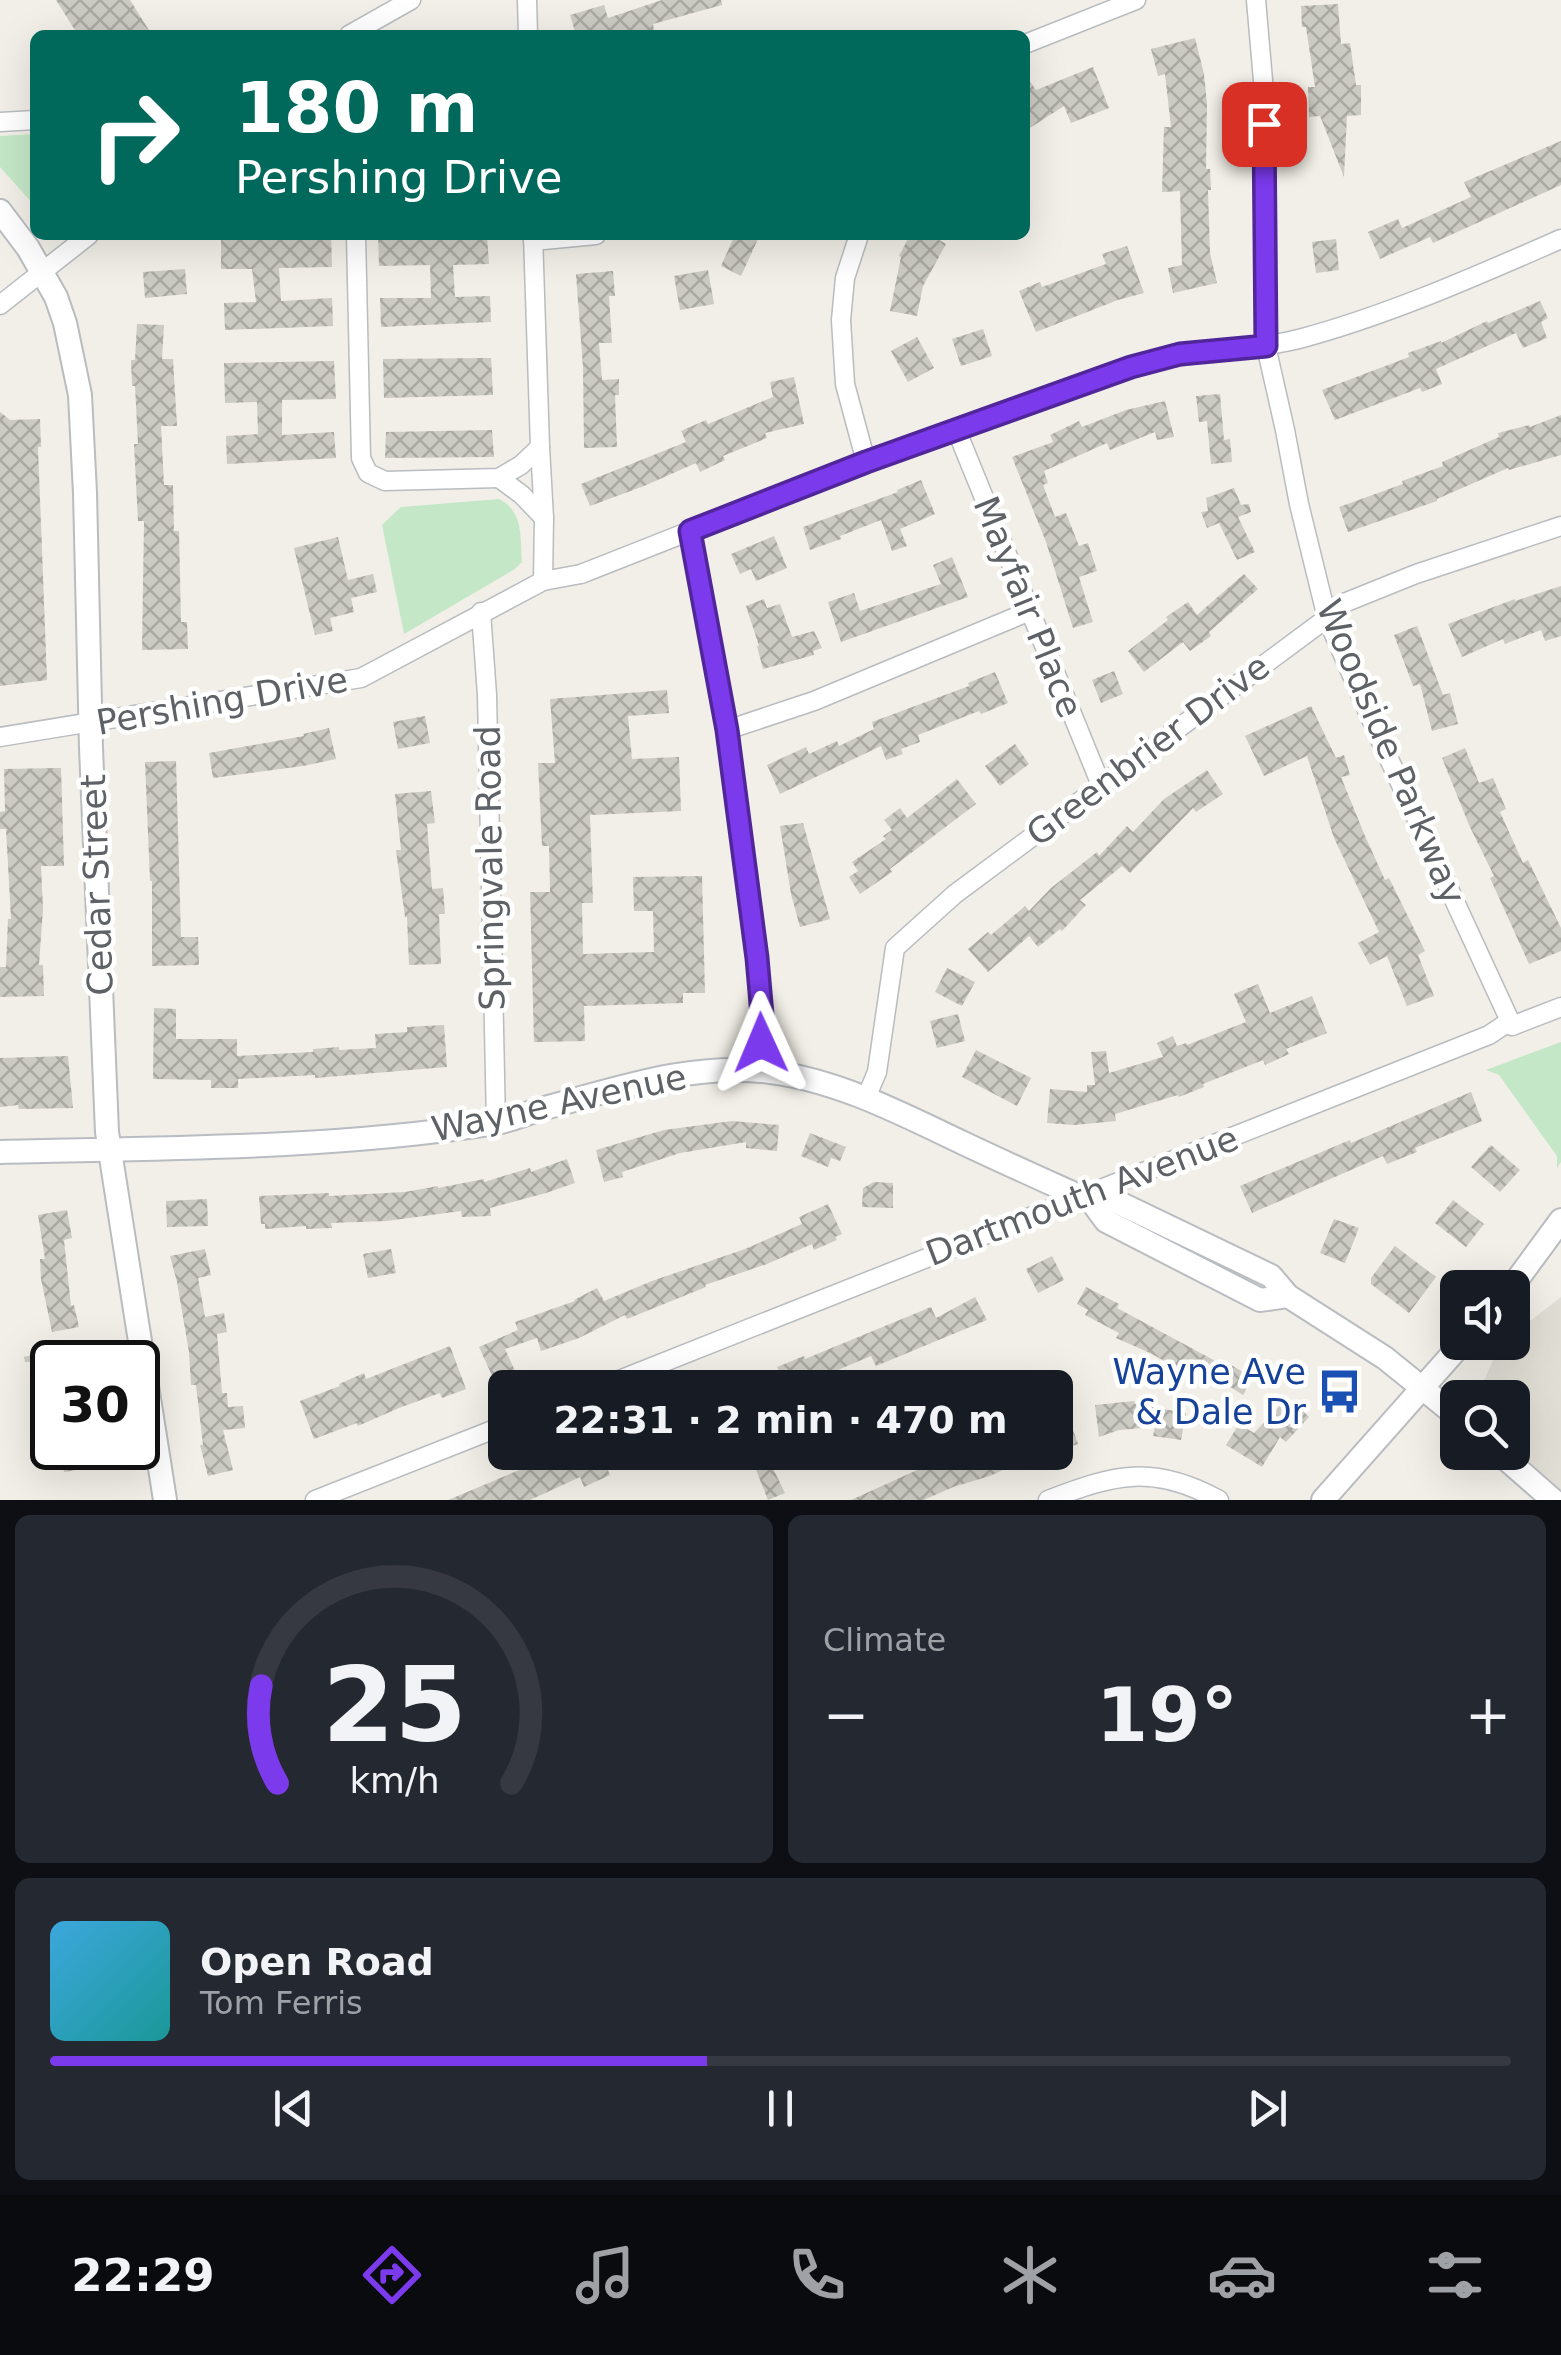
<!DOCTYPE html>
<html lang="en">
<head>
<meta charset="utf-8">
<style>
  :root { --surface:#171b24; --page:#242831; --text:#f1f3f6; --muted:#9ea1a6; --line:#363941; --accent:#7c3aed }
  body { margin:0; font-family:"DejaVu Sans",sans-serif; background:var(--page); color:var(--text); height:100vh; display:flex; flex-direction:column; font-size:38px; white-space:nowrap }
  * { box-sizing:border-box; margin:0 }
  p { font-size:32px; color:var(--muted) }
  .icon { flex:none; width:55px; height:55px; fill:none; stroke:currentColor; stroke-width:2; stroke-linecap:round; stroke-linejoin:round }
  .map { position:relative; height:1500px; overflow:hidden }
  .panel { display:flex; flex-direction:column; gap:15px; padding:15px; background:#0d0f14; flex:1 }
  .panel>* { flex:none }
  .guide { position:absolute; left:30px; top:30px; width:1000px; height:210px; border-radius:15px; box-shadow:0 10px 40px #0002; background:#00695c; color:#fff; overflow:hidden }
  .tools { position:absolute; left:1440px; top:1270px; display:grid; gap:20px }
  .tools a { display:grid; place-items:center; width:90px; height:90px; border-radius:15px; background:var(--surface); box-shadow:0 10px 40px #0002; font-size:50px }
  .speed { position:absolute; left:30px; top:1340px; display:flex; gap:20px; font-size:50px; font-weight:700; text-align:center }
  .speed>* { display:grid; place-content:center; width:130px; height:130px; border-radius:50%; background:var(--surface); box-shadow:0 10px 40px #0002; line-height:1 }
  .speed .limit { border:5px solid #111; border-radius:15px; background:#fff; color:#111 }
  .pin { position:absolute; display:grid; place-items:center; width:85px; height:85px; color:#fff; margin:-42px; border-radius:20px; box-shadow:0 5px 15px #0006 }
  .me { position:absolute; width:110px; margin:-55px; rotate:359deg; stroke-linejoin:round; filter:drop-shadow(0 0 8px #0008) }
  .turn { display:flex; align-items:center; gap:35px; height:210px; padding:0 40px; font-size:45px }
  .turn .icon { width:130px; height:130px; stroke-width:2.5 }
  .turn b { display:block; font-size:70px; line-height:85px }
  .big { font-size:75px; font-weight:700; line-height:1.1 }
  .panel .card { flex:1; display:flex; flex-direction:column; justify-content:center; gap:15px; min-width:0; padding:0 35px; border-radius:15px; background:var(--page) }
  .panel .dial { align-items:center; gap:0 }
  .dial svg { height:260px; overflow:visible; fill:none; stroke:var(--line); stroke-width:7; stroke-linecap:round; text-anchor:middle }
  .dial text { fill:var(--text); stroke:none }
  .song { display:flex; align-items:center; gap:30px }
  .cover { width:120px; height:120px; border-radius:15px; background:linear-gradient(135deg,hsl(200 70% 55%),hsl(180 70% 35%)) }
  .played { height:10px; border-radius:5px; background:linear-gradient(90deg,var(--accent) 45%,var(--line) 45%) }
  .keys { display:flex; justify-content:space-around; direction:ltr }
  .heat { display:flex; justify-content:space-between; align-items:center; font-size:55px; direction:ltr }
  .panel .tiles { flex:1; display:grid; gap:15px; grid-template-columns:1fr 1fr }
  .card:last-child { grid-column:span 2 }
  .trip { position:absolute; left:488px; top:1370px; width:585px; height:100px; border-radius:15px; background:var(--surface); box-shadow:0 10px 40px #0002; font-weight:700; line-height:100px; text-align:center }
  .tab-bar { display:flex; height:160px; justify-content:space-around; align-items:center; background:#090b0e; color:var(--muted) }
  .tab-bar .icon { width:70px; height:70px }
  .tab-bar .current { color:var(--accent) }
  .tab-bar b { font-size:45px; color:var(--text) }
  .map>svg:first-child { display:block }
  .education { fill:#e1dfd5 }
  .park { fill:#c4e8c7 }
  .building { fill:url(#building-cross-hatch) }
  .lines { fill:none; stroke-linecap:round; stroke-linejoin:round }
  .minor-casing { stroke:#b9bcc0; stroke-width:21 }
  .tertiary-casing { stroke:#b9bcc0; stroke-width:26 }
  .minor { stroke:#fff; stroke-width:18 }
  .tertiary { stroke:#fff; stroke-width:22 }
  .route-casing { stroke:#51269a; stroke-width:25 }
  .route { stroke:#7c3aed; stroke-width:18 }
  .labels { text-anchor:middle; stroke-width:9; stroke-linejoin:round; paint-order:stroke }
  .street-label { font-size:35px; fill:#5e6267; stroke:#fff }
  .transit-label { font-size:35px; fill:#164399; stroke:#fff; text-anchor:end }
</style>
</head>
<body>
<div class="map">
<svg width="1561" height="1500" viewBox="0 0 1561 1500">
  <defs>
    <pattern id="building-cross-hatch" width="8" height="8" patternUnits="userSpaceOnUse" patternTransform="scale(2.5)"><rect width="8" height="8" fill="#cccbc3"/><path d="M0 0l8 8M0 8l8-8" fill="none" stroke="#a9a8a2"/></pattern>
  </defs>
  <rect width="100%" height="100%" fill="#f1efe7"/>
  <path class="education" d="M1561,1297v194l-48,-40 -1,-53h-33l1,-8 20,-46 12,-2 1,-8z"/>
  <g class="park">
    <path d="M35,134v72l-35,-39v-31z"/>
    <path d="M499,499c25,12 21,39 23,63l-7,7 -111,65 -22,-109 19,-18z"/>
    <path d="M1561,1042v120l-4,6v-12l-58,-81 -13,-5z"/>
  </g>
  <g class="building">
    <path d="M56,0h74l22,35h-74z"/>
    <path d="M662,0h59l1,5 -69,19 1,6 -16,5h-13l-1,-4 -13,4h-35l-6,-20 34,-10 4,13z"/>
    <path d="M1338,4l3,40 9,-1 6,42h5v30l-14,1 -3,61 -24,-61 -11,1 -1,-30h7l-9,-60h-4l-1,-21z"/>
    <path d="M1195,38l9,36 3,29 -1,66h4l1,21h-3l2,63 7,30 -44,10 -5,-25 14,-3 -2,-74 -18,1 2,-65h7l-6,-53 -7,2 -7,-27z"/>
    <path d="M1093,67l16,41 -38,15 -7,-17 -39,25v-57l11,16z"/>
    <path d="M1561,141v44l-128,58 -3,-6 -50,22 -12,-27 30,-13 4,9 69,-31 -7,-15z"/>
    <path d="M221,235h110l1,32 -53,1 2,33 51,-3 1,28 -108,4 -1,-27 32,-1 -4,-33h-31z"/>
    <path d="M378,235h109l2,29 -36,1 2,32 35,-1 1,26 -110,5 -1,-29h51l-1,-33 -51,1z"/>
    <path d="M735,235h13l10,4 -17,37 -20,-10z"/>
    <path d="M910,235h21l15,9 -23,42 -6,30 -27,-5 11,-54 -2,-1z"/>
    <path d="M1336,239l3,31 -23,3 -4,-31z"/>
    <path d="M1127,246l17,47 -26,7 -82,32 -17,-41 21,-9 2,5 64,-23 -4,-10z"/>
    <path d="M185,269l2,25 -42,4 -2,-26z"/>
    <path d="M708,270l6,34 -34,6 -6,-34z"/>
    <path d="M613,271l2,25h-6l3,47h-13l3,37 17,-1v16h-4l2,52 -33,1 -1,-81 -7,-93z"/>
    <path d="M1540,301l8,17 -7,4 6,16 -24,10 -7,-15 -80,36 6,15 -20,8 -2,-4 -85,32 -13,-30 87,-33 -1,-4 33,-12v2l46,-22 1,2z"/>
    <path d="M137,324l27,1 -2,34h11l4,67h-16l3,59h9l1,46h5l2,91h6l1,27 -46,1 2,-129h-6l-4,-77h4l-3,-58h-3l-1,-26h4z"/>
    <path d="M983,329l9,27 -31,10 -9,-27z"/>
    <path d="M917,337l17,31 -26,14 -17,-31z"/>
    <path d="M491,358l2,37 -109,3 -1,-39z"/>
    <path d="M334,361l2,38 -54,1v35l52,-3 2,26 -109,6 -1,-28 32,-2 -1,-32 -32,1 -1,-40z"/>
    <path d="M794,377l10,47 -39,9 2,5 -44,18 2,4 -25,12 -4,-9 -52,23 -54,20 -9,-22 105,-42 -5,-11 25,-11 2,4 65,-27 -3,-15z"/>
    <path d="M1220,394l4,46 6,-1 2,23 -21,2 -4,-43 -8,1 -3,-26z"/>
    <path d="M1165,401l9,36 -17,3 -2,-8 -45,18 -3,-7 -63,28 4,12 -5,2 12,32 11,-4 13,33 9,-3 9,28 -18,6 14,45 -20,6 -27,-86 -34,-85 41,-15 -3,-7 29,-14 3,6 44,-17z"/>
    <path d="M0,412l10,8 30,-1 1,28h-3l9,233 -47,6z"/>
    <path d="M1561,415v40l-52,15 -1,-2 -71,31v2l-89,31 -9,-25 64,-23 -1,-3 41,-15 -1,-4 57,-25 -1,-4 31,-8 1,2z"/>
    <path d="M492,430l2,27 -109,1 1,-26z"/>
    <path d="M921,480l14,34 -35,15 7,17 -15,5 -11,-31 -41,16 1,3 -31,11 -7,-23 95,-35 -1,-2z"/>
    <path d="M1234,488l7,17 8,-1 2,8 -13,5 17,35 -18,8 -18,-37 -12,5 -6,-16 7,-1 -2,-13z"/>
    <path d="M774,536l13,32 -31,13 -5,-12 -11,5 -9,-20z"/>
    <path d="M338,537l10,43 25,-6 4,18 -26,6 3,14 -24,6 3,13 -18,4 -21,-87z"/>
    <path d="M952,557l16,40 -127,45 -13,-40 26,-9 6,18 81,-27 -8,-19z"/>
    <path d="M1244,574l14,15 -49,43 2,4 -21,15 -7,-9 -39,30 -16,-21 40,-31 -2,-3 22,-15 9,13z"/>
    <path d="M1561,586v50l-16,5 -4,-11 -36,14 -2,-5 -41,18 -14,-33 67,-25v2z"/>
    <path d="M764,599l3,9 13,-4 12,33 22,-6 8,17 -9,3 1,4 -51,14 -6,-23h2l-13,-40z"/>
    <path d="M1417,626l26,69 7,-2 8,31 -26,7 -12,-47 -7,2 -19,-51z"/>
    <path d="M1114,671l9,23 -22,9 -9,-23z"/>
    <path d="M995,672l13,31 -27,11 -2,-3 -61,24 2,7 -19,7 2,5 -17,6 -5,-14 -101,48 -13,-29 39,-18 3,7 28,-13 2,5 35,-17 -2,-7 97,-36 -1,-3z"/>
    <path d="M667,690l2,23 -41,3 4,43 47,-2 2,54 -91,4 3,88h-11l1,51 71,-2 -1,-41h-19l-1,-34 69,-1 3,117h-22v10l-99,3 1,35 -51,1 -4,-150h20l-1,-46h-7l-4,-83h17l-5,-64z"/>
    <path d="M1311,706l25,52 8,-3 6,20 -9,2 24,59 20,44 4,-2 36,73 -7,4 16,41 -27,10 -20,-50 -17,9 -12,-22 21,-11 -45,-94 -27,-82 -43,20 -19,-40z"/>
    <path d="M425,716l5,27 -32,6 -5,-27z"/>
    <path d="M329,728l7,31 -33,7 -90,12 -4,-25 95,-17 -1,-2z"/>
    <path d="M1015,744l14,20 -29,22 -15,-20z"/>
    <path d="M1465,748l14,35 14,-5 13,31 -6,3 23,51 5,-3 33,68v23l-32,13 -39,-86 4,-2 -25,-51 -27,-67z"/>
    <path d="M176,761l5,176h17l1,28 -47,1v-85h-2l-5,-119z"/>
    <path d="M61,768l3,98h-23l2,43 -4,56h4l1,31 -44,1v-30h6l2,-48h3l-5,-90h-6v-17l5,-1 -1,-42z"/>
    <path d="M1207,770l16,24 -27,18 -3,-4 -63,65 -8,-7 -42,34 6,5 -24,26 -2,-2 -22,18 -9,-11 -41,36 -20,-23 20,-17 3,3 34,-29 4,5 22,-23 46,-36 2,4 28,-30 6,6 31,-33z"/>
    <path d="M957,779l19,25 -86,65 2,3 -32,22 -11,-17 9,-6 -6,-9 34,-23 -3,-3 9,-6 -8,-10 16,-12 7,10z"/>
    <path d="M431,791l4,32 -8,1 5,65 11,-1 2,26h-6l2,50 -32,1 -2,-48h-2l-9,-67h5l-6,-56z"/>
    <path d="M803,823l27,96 -30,8 -9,-33 -11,-68z"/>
    <path d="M947,968l28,14 -13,24 -27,-14z"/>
    <path d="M1258,984l12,29 42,-17 15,37 -41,16 3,5 -24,11 -2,-5 -60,24 1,3 -25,10 -1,-2 -63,19 1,7 -41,4 -28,-2 3,-34 37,3v-7h8l-4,-33 15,-1 3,22 54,-16 -6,-14 16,-7 4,10 9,-3 1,2 59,-23 -12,-28z"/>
    <path d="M154,1008l22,1v30h61v17l76,-4v-3l26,-2v3l37,-2 -1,-14 32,-2v-5l37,-2 3,42 -132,11v-3l-77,4v9h-27v-8l-58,-1z"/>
    <path d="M958,1014l7,27 -28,7 -7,-27z"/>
    <path d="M976,1050l55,28 -14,28 -55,-29z"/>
    <path d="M68,1056l5,52 -54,1 -1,-4 -18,2v-49z"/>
    <path d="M1471,1092l11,29 -67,27 2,4 -30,12 -4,-8 -131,57 -12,-27 110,-46 1,3z"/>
    <path d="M732,1121l47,4 -2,26 -31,-3v-6l-66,11 -58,19 1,5 -19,5 -8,-32 68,-20z"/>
    <path d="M810,1133l36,14 -6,14 -9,-3 -3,9 -27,-11z"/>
    <path d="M1491,1145l29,25 -20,22 -29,-25z"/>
    <path d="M567,1159l8,24 -29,10 -56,15 1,8 -29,1 -1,-6 -74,10 -56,2 1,5 -26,1v-3l-41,3v-5h-4l-2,-28 70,-3v3l76,-4 33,-6v2l46,-9v3l46,-14 1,4z"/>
    <path d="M874,1182l19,1v25l-31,-1 1,-19z"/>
    <path d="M207,1199l1,27 -41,1 -1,-26z"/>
    <path d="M1453,1200l31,24 -18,23 -31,-24z"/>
    <path d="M828,1204l14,30 -7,3 2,3 -23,10 -2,-6 -45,20 -62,21 1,2 -79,32 -2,-4 -46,23 -38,13 -4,-13 -32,11 10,22 -21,9 -15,-33 39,-17 -3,-8 60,-21 -1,-1 23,-12 7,13 48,-20 93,-32 57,-25 -3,-7z"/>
    <path d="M67,1210l5,28 -8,2 7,66 3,-1 5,22 -27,5 -11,-53 -1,-20h5l-7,-44z"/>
    <path d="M1334,1219l25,9 -14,35 -25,-10z"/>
    <path d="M1395,1246l41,31 -27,36 -38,-29v-6z"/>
    <path d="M205,1249l6,26 -13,3 7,39 19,-4 3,19 -10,2 5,59h5l1,14 15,-1 2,22 -22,2 10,40 -25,6 -8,-31h3l-7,-60h-5l-2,-33 -12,-70 -7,-26z"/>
    <path d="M391,1249l5,24 -28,5 -5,-24z"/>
    <path d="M1052,1256l12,24 -26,13 -12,-24z"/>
    <path d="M1086,1287l33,17 -2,4 104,56 2,-4 30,18 -10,17 -44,-28 -6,10 -43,-24 -34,-15 3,-5 -34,-18 3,-5 -11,-6z"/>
    <path d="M975,1297l12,23 -111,46 -5,-10 -57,24 4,8h-78l39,-17 -2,-4 27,-11 1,3 126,-52 5,11z"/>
    <path d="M69,1346l4,16h-48l-1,-5z"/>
    <path d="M450,1346l16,43 -24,9 -2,-5 -41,15 -41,18 -1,-3 -43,16 -14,-38 40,-15 -1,-2 25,-11 2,6z"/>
    <path d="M1057,1385l21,59 -23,8v-66z"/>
    <path d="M1288,1397l21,20 -23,25 -6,-5 -18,30 -36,-22 13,-21 15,9z"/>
    <path d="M1134,1401l1,3 51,9 -5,27 -28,-4 2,-9 -36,3 -20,7 -4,-32z"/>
    <path d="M60,1448h37l3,18 -36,6z"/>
    <path d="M562,1452l72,1 -28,12 4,10 -26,12 -4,-10 -50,23h-82z"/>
    <path d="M749,1452h16l20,41 -17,7z"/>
    <path d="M957,1452h85l-52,24 -37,11 -29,13h-73z"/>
  </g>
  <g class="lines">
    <defs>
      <g id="minor">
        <path d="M527,0l1,35"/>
        <path d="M1256,0l8,92 2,254 19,84 14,74 28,114 50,115 133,288"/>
        <path d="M349,35l62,-35"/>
        <path d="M1025,44l111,-44"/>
        <path d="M0,122l35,-2"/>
        <path d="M356,235l5,223 7,15 17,8 114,-3 22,-13 19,-18"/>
        <path d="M533,235l7,212 4,71 -1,63"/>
        <path d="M859,235l-14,43 -4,42 4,64 21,78"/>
        <path d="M533,241l63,-6"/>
        <path d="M0,305l89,-70"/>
        <path d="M956,429l145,356"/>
        <path d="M499,478l23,17 22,23"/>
        <path d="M690,531l37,199 30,228 4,57v28l-7,28"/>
        <path d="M481,612l6,83 9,429"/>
        <path d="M727,730l87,-29 216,-90"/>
        <path d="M0,737l361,-59 182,-97 38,-7c181,-71 361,-145 546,-206 56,-18 115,-15 172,-29 90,-24 177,-63 262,-100"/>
        <path d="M866,1098l11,-26 18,-124 60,-54 372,-276 12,-13 77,-31 145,-48"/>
        <path d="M599,1388l890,-353 21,-14 2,5 49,-19"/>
        <path d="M315,1500l190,-75"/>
        <path d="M1048,1500c67,-26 105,-36 171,0"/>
      </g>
      <g id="tertiary">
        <path d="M0,211l28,37 28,49 9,26 15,72 5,98 6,255 16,384 58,368"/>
        <path d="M0,1152c163,-4 328,-3 490,-28 18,-2 34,-10 51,-15 76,-20 150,-47 230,-37 68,9 129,41 190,70 44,21 87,40 131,60l23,-1 156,75 17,20 97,62 73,59"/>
        <path d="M1092,1202l14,19 154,79 28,-4"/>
        <path d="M1511,1288l50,-68"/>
        <path d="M1498,1452l55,48"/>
        <path d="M1323,1500l140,-158"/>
      </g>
    </defs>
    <use href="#minor" class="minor-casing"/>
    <use href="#tertiary" class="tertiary-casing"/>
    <use href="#minor" class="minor"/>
    <use href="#tertiary" class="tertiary"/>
  </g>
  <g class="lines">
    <defs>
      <path id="route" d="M761,1043l1,-28 -5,-57 -30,-228 -37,-199 176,-69 265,-95 49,-13 86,-8 -2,-222"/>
    </defs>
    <use href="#route" class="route-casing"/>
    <use href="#route" class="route"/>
  </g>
  <defs>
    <symbol id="bus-bare" viewBox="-9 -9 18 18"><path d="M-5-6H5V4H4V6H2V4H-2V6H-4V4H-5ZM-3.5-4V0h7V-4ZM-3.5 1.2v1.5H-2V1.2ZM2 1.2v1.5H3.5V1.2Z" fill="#1a4fb4" stroke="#fff" stroke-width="2.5" paint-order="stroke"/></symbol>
  </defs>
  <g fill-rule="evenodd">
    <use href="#bus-bare" x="1308" y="1360" width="63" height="63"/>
  </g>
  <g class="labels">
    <g class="street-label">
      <text transform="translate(1028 607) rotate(68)" y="12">Mayfair Place</text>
      <text transform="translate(222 701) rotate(-10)" y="12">Pershing Drive</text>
      <text transform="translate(1148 750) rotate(-37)" y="12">Greenbrier Drive</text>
      <text transform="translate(1391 752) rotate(67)" y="12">Woodside Parkway</text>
      <text transform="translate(490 868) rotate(-91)" y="12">Springvale Road</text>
      <text transform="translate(97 885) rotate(-92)" y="12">Cedar Street</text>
      <text transform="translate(559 1103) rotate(-12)" y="12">Wayne Avenue</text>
      <text transform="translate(1082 1196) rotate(-21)" y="12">Dartmouth Avenue</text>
    </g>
    <g class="transit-label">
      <text x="1306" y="1384">Wayne Ave<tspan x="1306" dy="40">&amp; Dale Dr</tspan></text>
    </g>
  </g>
</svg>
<div class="tools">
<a><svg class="icon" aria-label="sound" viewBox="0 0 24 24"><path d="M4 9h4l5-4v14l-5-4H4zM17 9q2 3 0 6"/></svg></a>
<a><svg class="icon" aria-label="search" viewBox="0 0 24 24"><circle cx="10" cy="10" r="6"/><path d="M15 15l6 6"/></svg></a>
</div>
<div class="speed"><div class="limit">30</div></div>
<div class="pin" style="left:1264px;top:124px;background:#d93025"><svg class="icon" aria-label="arrive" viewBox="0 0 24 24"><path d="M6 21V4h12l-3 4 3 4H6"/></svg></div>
<svg class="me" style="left:761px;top:1043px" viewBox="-20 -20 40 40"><path d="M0-17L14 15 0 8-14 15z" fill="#7c3aed" stroke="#fff" stroke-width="4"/></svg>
<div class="trip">22:31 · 2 min · 470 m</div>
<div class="guide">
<div class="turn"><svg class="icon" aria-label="right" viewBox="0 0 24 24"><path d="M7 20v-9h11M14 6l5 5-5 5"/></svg><div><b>180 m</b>Pershing Drive</div></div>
</div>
</div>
<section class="panel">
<div class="tiles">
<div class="card dial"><svg viewBox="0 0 100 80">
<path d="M14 69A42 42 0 1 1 86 69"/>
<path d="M14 69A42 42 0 0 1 9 39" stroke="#7c3aed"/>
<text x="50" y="56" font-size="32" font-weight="700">25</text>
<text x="50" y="72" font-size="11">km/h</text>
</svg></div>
<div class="card"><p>Climate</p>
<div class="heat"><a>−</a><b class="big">19°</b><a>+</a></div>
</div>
<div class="card">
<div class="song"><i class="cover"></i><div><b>Open Road</b><p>Tom Ferris</p></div></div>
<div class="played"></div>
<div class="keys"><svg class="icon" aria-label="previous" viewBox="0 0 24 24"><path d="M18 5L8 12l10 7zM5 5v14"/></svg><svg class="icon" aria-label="pause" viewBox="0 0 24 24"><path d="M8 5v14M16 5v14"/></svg><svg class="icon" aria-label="next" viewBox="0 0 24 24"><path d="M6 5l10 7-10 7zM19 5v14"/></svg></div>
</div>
</div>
</section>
<nav class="tab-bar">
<b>22:29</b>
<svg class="icon current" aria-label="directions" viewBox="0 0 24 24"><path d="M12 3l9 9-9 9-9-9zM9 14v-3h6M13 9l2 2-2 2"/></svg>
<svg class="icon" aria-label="music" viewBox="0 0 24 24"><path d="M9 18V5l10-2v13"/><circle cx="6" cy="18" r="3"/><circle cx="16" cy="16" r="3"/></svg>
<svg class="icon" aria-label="phone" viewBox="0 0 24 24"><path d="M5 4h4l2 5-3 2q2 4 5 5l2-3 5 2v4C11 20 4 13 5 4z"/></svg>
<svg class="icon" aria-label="climate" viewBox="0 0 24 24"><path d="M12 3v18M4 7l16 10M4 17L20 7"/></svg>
<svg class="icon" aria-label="car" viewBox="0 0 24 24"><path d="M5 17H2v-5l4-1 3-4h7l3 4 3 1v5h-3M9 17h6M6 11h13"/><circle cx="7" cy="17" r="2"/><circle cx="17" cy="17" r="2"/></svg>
<svg class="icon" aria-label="filters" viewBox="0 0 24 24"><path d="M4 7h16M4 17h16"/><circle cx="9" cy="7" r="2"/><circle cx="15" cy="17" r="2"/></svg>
</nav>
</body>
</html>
